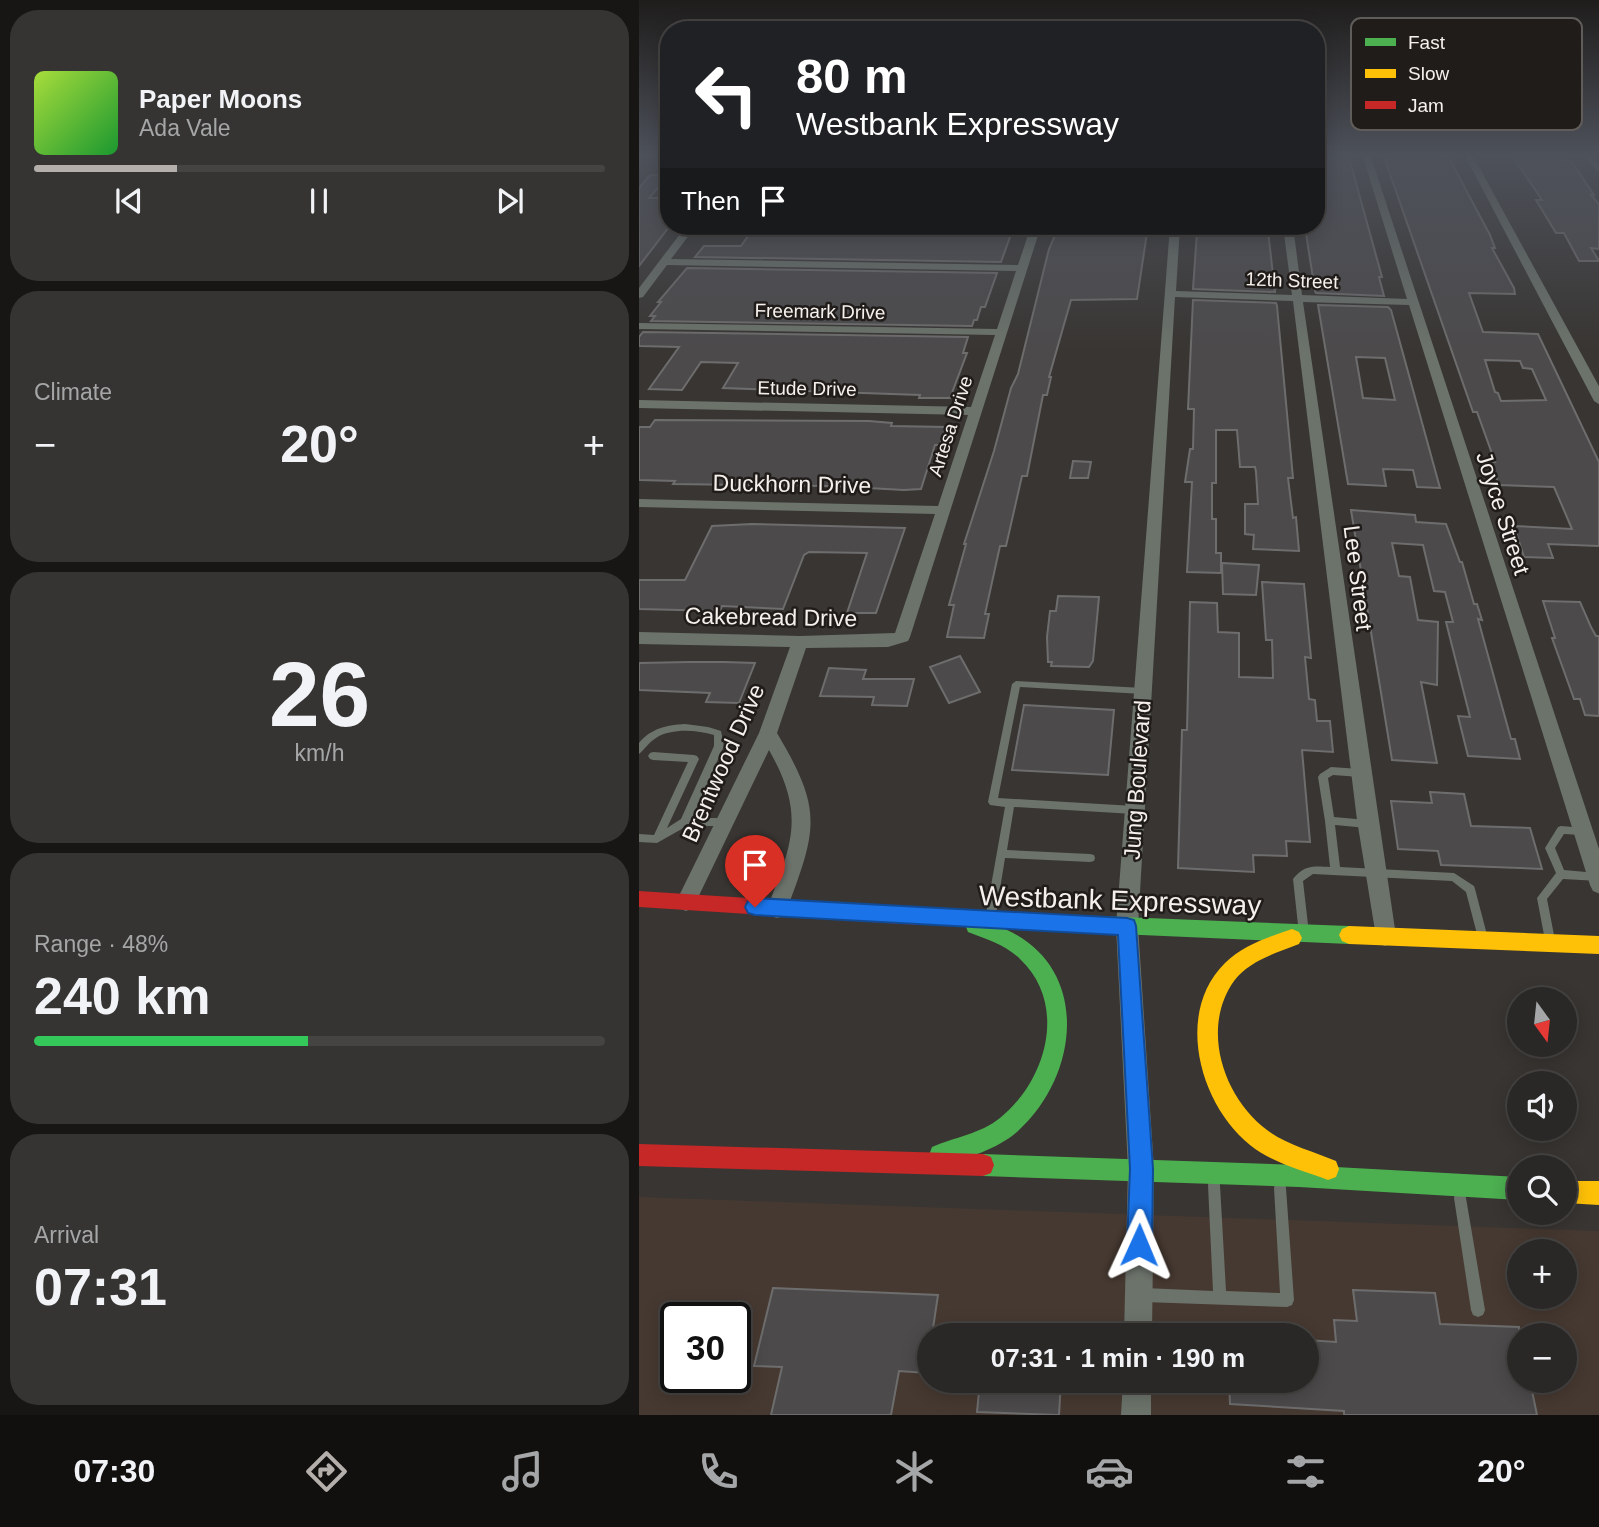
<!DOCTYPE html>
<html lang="en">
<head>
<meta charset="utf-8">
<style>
  :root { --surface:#2a2826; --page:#363432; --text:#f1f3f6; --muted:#a5a6a7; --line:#464443; --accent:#b4afab }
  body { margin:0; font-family:Arial,sans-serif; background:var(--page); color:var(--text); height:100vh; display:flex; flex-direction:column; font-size:26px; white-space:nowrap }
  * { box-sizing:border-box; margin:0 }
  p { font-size:23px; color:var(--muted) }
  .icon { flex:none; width:38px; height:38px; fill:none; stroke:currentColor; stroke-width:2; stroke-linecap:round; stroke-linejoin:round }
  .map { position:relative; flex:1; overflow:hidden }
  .panel { display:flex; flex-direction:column; gap:10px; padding:10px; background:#171615; width:639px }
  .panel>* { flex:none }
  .hud { position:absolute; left:21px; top:21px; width:665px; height:214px; border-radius:28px; box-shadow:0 4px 18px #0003,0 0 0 2px var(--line); background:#202124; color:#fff; overflow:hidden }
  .needle { width:46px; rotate:165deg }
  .buttons { position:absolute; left:868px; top:987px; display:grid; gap:14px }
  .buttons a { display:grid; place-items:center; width:70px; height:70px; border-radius:50%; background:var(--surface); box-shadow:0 4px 18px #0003,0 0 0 2px var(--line); font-size:35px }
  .speed { position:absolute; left:21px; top:1302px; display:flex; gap:14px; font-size:35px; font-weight:700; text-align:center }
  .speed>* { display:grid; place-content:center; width:91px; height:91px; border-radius:50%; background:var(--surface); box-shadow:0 4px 18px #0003,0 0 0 2px var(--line); line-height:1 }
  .speed .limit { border:4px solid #111; border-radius:10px; background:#fff; color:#111 }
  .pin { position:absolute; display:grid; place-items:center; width:60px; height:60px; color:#fff; margin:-72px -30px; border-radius:50% 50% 50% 0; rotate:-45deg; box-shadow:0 0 7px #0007 }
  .pin .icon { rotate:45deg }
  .me { position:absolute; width:77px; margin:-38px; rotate:1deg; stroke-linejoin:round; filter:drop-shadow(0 0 5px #0008) }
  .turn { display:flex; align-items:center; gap:24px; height:147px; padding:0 21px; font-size:32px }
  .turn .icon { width:91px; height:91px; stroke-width:2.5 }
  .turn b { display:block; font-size:49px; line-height:60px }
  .then { display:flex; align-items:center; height:66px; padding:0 21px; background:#0003; gap:14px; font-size:26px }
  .big { font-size:52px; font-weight:800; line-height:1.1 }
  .panel .card { flex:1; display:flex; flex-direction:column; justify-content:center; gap:10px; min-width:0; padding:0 24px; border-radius:28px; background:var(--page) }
  .panel .dial { align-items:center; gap:0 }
  .dial b { font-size:91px; line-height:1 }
  .song { display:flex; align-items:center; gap:21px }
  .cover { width:84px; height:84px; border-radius:10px; background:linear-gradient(135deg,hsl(80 70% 55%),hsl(130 70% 35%)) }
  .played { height:7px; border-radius:4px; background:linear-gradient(90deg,var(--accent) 25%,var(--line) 25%) }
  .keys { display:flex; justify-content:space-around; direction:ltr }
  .heat { display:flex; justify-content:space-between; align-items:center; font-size:38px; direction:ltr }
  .charge { height:10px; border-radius:5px; background:linear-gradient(90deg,#34c759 48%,var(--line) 0) }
  .trip { position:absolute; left:278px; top:1323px; width:402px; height:70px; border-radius:35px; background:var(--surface); box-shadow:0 4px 18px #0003,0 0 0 2px var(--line); font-weight:800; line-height:70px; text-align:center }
  .tabs { display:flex; height:112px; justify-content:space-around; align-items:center; background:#11100f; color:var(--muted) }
  .tabs .icon { width:49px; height:49px }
  .tabs .active { color:var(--accent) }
  .tabs b { font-size:32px; color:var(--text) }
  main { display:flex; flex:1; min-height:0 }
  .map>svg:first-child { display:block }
  .built { fill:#463931; fill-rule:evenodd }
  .building { fill:#4c4a4b; stroke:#6e6d6d; stroke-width:2; fill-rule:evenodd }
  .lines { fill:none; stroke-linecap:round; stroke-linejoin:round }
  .lane { fill:#6c736b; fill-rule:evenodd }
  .street { fill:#6c736b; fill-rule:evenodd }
  .fast { fill:#4caf50; fill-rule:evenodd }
  .slow { fill:#ffc107; fill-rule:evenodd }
  .jam { fill:#c62828; fill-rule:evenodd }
  .route { fill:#1a73e8; stroke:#114b97; stroke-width:2 }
  .labels { text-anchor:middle; stroke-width:5; stroke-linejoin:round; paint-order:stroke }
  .far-street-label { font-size:19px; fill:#f6f0ec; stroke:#201c1a }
  .street-label { font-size:23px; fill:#f6f0ec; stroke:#201c1a }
  .near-street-label { font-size:28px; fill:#f6f0ec; stroke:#201c1a }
  .key { fill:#201c1a; stroke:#605c59; stroke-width:2 }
  .key-label { font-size:19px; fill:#f6f0ec }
</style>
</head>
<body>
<main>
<section class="panel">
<div class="card">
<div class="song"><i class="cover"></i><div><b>Paper Moons</b><p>Ada Vale</p></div></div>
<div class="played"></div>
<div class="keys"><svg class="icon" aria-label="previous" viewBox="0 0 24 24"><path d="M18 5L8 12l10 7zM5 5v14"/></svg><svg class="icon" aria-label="pause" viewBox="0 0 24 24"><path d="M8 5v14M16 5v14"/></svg><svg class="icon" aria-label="next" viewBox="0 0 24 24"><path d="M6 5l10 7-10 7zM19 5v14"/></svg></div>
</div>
<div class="card"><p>Climate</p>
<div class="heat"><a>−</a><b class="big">20°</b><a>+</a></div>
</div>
<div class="card dial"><b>26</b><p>km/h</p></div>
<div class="card"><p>Range · 48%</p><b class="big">240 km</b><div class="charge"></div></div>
<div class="card"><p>Arrival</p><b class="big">07:31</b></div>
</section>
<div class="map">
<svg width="961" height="1415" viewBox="0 0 961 1415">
  <rect width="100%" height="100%" fill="#383532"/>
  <path class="built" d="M0,1197l960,34v184h-960zM880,1251h46v46h-46zM37,1318h59v59h-59zM290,1335h378v46h-378zM880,1335h46v46h-46z"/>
  <g class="building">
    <path d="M690,154h19l34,123h-3l5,19 -68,-3 -1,-2 -10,-64 11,-1v-65l12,1z"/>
    <path d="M744,154l65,2 42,79 5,13h-3l22,40 1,6 -46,-1 14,39 55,2 61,128v84l-51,-2 5,14 -29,-1 -10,-31 58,3 -18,-42 -55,-2 -8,-23h4l-18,-50h-4zM846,360l35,1 3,7 9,1 14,31 -45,1 -3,-8 -3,-1z"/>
    <path d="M872,154h50l5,7 6,1 22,33h-3l8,9v45l-8,-1 8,13h-20l-15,-28h-8l-20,-33h6z"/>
    <path d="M11,175h19l-20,23h20v29l-30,39v-78z"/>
    <path d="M116,226h259l-13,36 -306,-5 9,-11h37z"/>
    <path d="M420,226h17l-3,9 35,1 3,-10h37l-11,73 -66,1 -22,77h2l-4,18h-4l-16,81h-5l-16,70h-6l-15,68h4l-5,24 -37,-1 7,-32h-5l17,-61h-2l30,-93 17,-63 7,-14 31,-125z"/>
    <path d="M601,226h23v5h5l7,61 -82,-3 4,-57h4v-4l32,1 7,-1z"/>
    <path d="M48,268l310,5 -12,34h-4l-4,13h-3l-2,6 -321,-5 4,-5h-5l11,-14h-3z"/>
    <path d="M554,300l83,3 1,3 16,172h-5l5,40 3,-1 3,34 -46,-2 1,-14 -9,-1v-30h13l-2,-32 -1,-5h-15l-3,-37h-21v53h-4v36h4v34h5v20l-34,-1 5,-90h-7l5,-33h3l1,-40h-6z"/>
    <path d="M679,305l70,2 3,3 49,178 -23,-1 -4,-17 -30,-1 3,17 -38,-2zM717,357l29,1 10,42 -32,-2z"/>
    <path d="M4,332l325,5 -5,16h4l-17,45h-31l1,-3 -197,-7 15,-25 -37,-1 -19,28 -33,-1 30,-42 -40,-1v-9z"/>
    <path d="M16,420l214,1 23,2 -1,3 55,1 -6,18h-5l-14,44 -17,1 -73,-4 -158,-2 2,-3 -36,-1v-53h11z"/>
    <path d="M434,461l18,1 -3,16h-18z"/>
    <path d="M712,510l64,5 1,7 30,2 14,38h2l12,42h3l5,16 -4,-1 33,120h4l5,20 -52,-3 -10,-40 12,1 -24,-95h7l-8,-30 -11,-1 -11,-46 -31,-2 7,33 11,1 8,43 20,2 -1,63 -16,-3 16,81 -45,-3z"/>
    <path d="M113,524l153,4 -29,85h-29l20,-60 -58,-1 -5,3 -21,54 -61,-3 -2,5 -81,-2v-29h46l27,-54z"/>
    <path d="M583,563l37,2 -3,30 -33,-1z"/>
    <path d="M623,582l42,2 7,74 -6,-1 4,42 6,1 2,21h13l3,31 -31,-2 8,92 -24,-1 1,15 -34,-1 1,17 -76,-4 4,-138h5l3,-128 27,1 1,29 21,1v44l34,1 -1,-38h-6z"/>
    <path d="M419,596l41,1 -6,64 -4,6 -38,-1 1,-4h-4l-1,-25 3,-26h6z"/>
    <path d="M904,601l37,1 11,25 5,9h3v80l-14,-1 -5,-16h-6l-22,-61h3z"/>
    <path d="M321,656l20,36 -31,11 -19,-36z"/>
    <path d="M50,662h35l31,1 -16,40 -33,-1 4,-9 -71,-3v-27z"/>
    <path d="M190,668l37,2 -3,9h51l-7,27 -35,-1 2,-8 -54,-1z"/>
    <path d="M385,705l90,5 -6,65 -96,-5z"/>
    <path d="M791,792l34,2 7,32 59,2 12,41 -101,-4 -3,-14 -40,-2 -7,-48 41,2z"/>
    <path d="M134,1288l165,7 -6,40h-3l-2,38 -28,-2 -8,44h-120l11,-48 -28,-1z"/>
    <path d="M714,1290l82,3 5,31 79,3v54h11l7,34h-193v-4l-114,-7 -1,-23h78v-41l29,2 -2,-22 23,1z"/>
    <path d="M341,1381h81l-2,34 -82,-3z"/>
  </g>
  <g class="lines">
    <g class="lane">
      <path d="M377,681l127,7 4,3 -4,3 -123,-7 -22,111 136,8 3,1 2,3 -2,3 -3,1 -120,-7 -7,43 83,4 4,1 1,3 -1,3 -4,1 -85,-4 -9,56 -1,3 -4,2 -4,-2 -1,-3 19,-107 -15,-2 -2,-3 24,-118z"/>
      <path d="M46,724l23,3 13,4 3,15 -32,72h33l3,1 2,3 -2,3 -3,1h-38l-30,17 -18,-1v-8l15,1 34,-73 -35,-2 -3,-1 -2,-3 2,-3 3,-1 41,3 3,1 2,3 -32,69 14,-9 33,-73v-11c-18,-5 -42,-7 -58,3 -7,4 -11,11 -17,16v-11c12,-15 29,-18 46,-19z"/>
      <path d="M692,767l29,2 3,1 2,3 -2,3 -3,1 -27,-2 -5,3 6,39 33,3 3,1 2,3 -2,3 -3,1 -32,-3 5,42 114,6 20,13 1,3 11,42 -1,3 -4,2 -4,-2 -11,-42 -14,-11 -139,-7 -10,7 5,44 -1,3 -4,2 -4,-2 -1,-3 -5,-46c11,-14 20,-13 37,-12l-5,-46 -7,-44 2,-3z"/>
      <path d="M922,826l24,2 2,3 -2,3 -3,1 -18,-1 -9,14 9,22 33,3h3v8l-37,-2 -16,20 7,36 -1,3 -4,2 -4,-2 -1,-3 -7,-37 19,-25 -11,-25 13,-21z"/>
      <path d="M575,1179l5,1 1,5 6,106 54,2 -6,-105 1,-5 5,-1 5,1 1,5 8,112 -2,5 -5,2 -143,-5 -5,-2 -2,-5 2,-5 5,-2 69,3 -5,-106 1,-5z"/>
      <path d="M821,1192l5,1 1,5 19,112 -2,5 -5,2 -5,-2 -2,-5 -17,-112 1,-5z"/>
    </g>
    <g class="street">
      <path d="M723,154h8l230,698v42l-7,-3 -3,-6 -181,-580 -106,-3 93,634 -3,7 -8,3 -8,-3 -20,-123 -64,-519 -118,-4 -37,629 16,243 -2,166h-28l4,-166 -12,-243 54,-700h10l-4,65 116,4 -9,-69h10l9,69 105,4z"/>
      <path d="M825,154h8l128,234v17l-6,-4z"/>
      <path d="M942,154h9l10,11v8z"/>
      <path d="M47,226h10l-25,33 347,6 13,-39h10l-131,411 -2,4 -20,6 -82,1 -29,85c45,76 41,94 10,176l-3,7 -7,2 -7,-2 -3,-7c25,-65 39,-94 2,-159l-76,158 -7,3 -7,-3 -3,-6 83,-169 31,-86 -151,-3v-12l161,4 95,-3 40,-119 -296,-7v-8l299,7 30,-91 -329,-7v-8l332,7 24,-72 -356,-6v-6l358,6 19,-58 -349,-6 -24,32 -4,1v-10z"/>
      <path d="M484,1381h28v34h-30z"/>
    </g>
    <g class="fast">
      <path d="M280,909l430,17 7,3 3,6 -3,6 -7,3 -344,-15c86,38 75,146 13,202 -21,19 -52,27 -78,35l-8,-3 -3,-8 3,-8c23,-10 48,-13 68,-29 47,-38 68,-114 20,-159 -14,-14 -34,-20 -52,-27l-2,-5 -54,-4 -2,-6 2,-6z"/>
      <path d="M344,1154l316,11 220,12v23l-220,-13 -316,-11 -8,-3 -3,-8 3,-8z"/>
    </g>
    <g class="slow">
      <path d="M710,926l251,10v18l-251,-10 -7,-3 -3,-6 3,-6z"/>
      <path d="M653,929l7,3 3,6 -3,6c-23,9 -50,17 -65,37 -34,48 -10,117 33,149 20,15 46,21 69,31l3,8 -3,8 -8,3c-26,-10 -56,-17 -78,-35 -50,-40 -76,-132 -25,-182 18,-18 44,-26 67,-34z"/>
      <path d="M926,1181h35v24l-35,-2z"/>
    </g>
    <g class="jam">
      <path d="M0,891l280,18 7,2 2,6 -2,6 -7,2 -280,-18z"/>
      <path d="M0,1144l344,10 8,3 3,8 -3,8 -8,3 -344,-10z"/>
    </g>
  </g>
  <linearGradient id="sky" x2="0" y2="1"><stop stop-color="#1f1d1c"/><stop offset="0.44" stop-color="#4d515a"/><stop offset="1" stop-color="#4d515a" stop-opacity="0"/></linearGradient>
  <rect width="961" height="352" fill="url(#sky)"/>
  <path class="route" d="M116,898l372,20 7,2 2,6 17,243 -1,76 -4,8 -9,4 -8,-4 -4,-8 3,-76 -12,-234 -363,-20 -7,-2 -3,-6 3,-6z"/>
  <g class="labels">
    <g class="far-street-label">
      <text transform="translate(653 280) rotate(2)" y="7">12th Street</text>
      <text transform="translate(181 311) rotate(1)" y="7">Freemark Drive</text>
      <text transform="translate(168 388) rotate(1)" y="7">Etude Drive</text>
      <text transform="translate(311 426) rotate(-72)" y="7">Artesa Drive</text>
    </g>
    <g class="street-label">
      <text transform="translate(153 484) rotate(1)" y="8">Duckhorn Drive</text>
      <text transform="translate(864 513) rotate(72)" y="8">Joyce Street</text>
      <text transform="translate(719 578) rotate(83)" y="8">Lee Street</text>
      <text transform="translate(132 617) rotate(1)" y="8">Cakebread Drive</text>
      <text transform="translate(84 763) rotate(-66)" y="8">Brentwood Drive</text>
      <text transform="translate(498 780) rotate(-86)" y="8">Jung Boulevard</text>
    </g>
    <g class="near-street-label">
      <text transform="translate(481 900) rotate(2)" y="10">Westbank Expressway</text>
    </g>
  </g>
  <rect x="712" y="18" width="231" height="112" rx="10" class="key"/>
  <rect x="726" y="38" width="31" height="8" fill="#4caf50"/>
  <rect x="726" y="69" width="31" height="9" fill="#ffc107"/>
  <rect x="726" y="101" width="31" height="8" fill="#c62828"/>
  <g class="key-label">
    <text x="769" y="49">Fast</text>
    <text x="769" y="80">Slow</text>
    <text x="769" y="112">Jam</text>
  </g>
</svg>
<div class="buttons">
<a><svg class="needle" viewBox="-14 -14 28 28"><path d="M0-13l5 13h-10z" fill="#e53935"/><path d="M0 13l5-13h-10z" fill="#a5a6a7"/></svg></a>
<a><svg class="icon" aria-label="sound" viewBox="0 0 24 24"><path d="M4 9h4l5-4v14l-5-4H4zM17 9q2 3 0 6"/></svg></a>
<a><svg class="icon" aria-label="search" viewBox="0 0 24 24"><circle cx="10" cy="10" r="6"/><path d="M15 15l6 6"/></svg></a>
<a>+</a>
<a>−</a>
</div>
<div class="speed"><div class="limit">30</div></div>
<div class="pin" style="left:116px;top:907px;background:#d93025"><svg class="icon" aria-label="arrive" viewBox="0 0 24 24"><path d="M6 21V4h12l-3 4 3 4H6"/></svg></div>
<svg class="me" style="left:500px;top:1245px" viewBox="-20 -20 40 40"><path d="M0-17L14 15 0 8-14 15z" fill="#1a73e8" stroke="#fff" stroke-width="4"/></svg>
<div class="trip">07:31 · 1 min · 190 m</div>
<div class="hud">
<div class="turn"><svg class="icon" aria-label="left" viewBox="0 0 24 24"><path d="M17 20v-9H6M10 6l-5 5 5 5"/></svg><div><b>80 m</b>Westbank Expressway</div></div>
<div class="then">Then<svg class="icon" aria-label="arrive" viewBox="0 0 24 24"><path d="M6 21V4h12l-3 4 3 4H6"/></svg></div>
</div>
</div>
</main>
<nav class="tabs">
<b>07:30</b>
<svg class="icon active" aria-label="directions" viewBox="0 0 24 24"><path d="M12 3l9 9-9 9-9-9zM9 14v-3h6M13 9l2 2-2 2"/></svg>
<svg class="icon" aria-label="music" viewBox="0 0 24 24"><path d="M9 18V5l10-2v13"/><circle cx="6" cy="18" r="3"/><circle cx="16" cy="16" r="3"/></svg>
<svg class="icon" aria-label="phone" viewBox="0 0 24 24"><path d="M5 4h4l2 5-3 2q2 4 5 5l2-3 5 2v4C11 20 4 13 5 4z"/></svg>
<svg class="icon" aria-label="climate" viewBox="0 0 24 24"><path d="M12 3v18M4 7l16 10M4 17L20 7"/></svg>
<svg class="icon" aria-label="car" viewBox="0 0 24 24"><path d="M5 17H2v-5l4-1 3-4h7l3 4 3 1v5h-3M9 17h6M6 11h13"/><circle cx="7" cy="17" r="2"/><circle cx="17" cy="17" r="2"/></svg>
<svg class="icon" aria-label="filters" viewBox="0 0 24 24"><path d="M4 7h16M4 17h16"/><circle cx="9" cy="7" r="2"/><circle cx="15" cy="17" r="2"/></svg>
<b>20°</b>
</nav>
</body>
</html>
